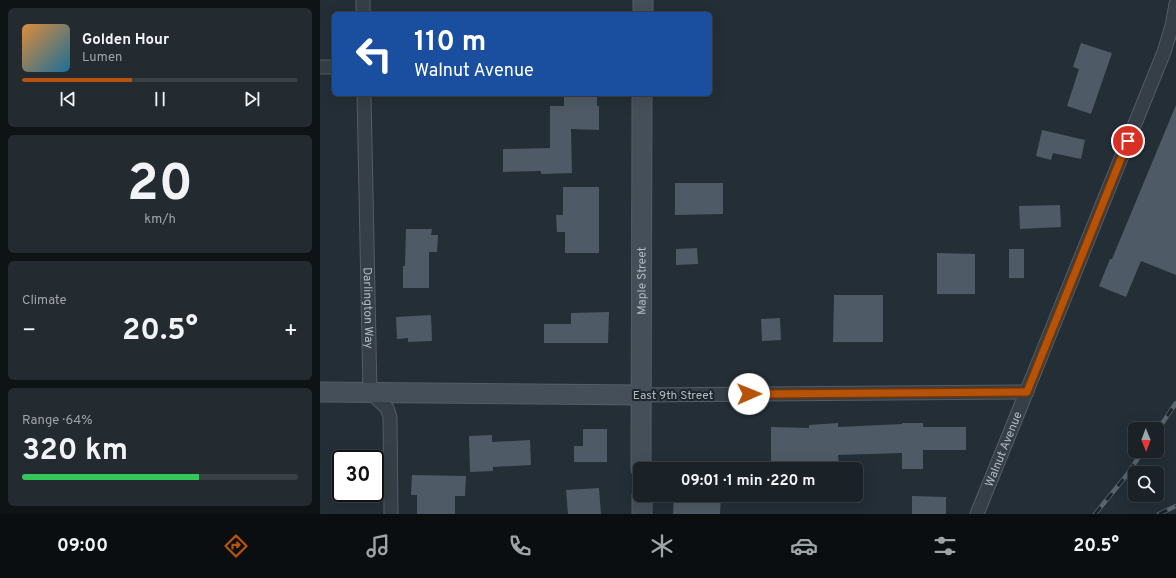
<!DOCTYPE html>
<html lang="en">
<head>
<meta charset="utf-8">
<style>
  :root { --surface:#1a2228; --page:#232a30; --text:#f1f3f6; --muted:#9fa4a8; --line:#383f45; --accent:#b45309 }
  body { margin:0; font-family:Overpass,sans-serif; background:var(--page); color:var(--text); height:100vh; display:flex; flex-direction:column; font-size:15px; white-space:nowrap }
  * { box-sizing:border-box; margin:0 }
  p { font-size:13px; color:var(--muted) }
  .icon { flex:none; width:22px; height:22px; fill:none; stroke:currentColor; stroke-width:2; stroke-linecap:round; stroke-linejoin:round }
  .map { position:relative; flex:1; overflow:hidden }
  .drawer { display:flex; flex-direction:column; gap:8px; padding:8px; background:#0e1316; width:320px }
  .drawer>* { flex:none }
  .banner { position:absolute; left:12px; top:12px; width:380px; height:84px; border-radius:6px; box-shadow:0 4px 16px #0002,0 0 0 1px var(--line); background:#1a4fa0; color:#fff; overflow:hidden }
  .needle { width:26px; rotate:179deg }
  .controls { position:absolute; left:808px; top:422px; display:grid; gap:8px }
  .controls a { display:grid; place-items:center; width:36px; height:36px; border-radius:6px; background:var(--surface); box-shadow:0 4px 16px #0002,0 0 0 1px var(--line); font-size:20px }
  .speed { position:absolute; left:12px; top:450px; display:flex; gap:8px; font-size:20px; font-weight:700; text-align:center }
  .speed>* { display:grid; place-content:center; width:52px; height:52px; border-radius:50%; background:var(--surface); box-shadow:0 4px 16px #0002,0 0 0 1px var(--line); line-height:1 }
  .speed .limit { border:2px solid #111; border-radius:6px; background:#fff; color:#111 }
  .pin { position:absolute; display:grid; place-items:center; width:34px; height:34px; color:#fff; margin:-17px; border:2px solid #fff; border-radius:50%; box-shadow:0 1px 4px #0007 }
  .me { position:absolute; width:44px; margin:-22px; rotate:89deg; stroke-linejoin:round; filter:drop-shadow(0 0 3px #0008) }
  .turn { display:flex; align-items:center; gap:14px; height:84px; padding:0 16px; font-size:18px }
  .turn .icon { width:52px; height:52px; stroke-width:2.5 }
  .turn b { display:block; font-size:28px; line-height:34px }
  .big { font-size:30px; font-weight:700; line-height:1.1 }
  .drawer .card { flex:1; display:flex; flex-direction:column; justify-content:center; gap:6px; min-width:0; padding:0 14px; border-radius:6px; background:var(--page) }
  .drawer .dial { align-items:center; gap:0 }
  .dial b { font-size:52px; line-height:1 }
  .song { display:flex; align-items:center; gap:12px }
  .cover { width:48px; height:48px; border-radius:6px; background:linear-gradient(135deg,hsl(30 70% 55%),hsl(200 70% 35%)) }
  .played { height:4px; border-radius:2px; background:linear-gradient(90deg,var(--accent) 40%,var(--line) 40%) }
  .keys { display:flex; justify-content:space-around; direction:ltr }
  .heat { display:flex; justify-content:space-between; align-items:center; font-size:22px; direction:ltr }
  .charge { height:6px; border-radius:3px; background:linear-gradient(90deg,#34c759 64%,var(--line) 0) }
  .trip { position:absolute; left:313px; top:462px; width:230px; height:40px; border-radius:6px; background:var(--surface); box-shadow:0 4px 16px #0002,0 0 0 1px var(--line); font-weight:700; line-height:40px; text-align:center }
  .menu { display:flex; height:64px; justify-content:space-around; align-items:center; background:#0a0e10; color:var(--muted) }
  .menu .icon { width:28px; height:28px }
  .menu .current { color:var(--accent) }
  .menu b { font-size:18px; color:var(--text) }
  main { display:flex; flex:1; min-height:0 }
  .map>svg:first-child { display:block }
  .building { fill:#4e5a65 }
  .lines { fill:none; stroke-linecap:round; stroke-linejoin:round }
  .street-casing { stroke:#545d65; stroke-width:15 }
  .secondary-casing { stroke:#545d65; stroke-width:21 }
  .street { stroke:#363f47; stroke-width:13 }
  .secondary { stroke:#454f5a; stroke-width:19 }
  .rail-casing { stroke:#58646e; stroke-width:4.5 }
  .rail { stroke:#1c242c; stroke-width:3; stroke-dasharray:9; stroke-linecap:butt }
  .route-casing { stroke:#753606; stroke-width:10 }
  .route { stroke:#b45309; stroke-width:7 }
  .labels { text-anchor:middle; stroke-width:4; stroke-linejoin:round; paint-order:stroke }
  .street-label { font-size:12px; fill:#b1bac3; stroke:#1c242c }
</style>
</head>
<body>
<main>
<section class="drawer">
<div class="card">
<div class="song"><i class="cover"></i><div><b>Golden Hour</b><p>Lumen</p></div></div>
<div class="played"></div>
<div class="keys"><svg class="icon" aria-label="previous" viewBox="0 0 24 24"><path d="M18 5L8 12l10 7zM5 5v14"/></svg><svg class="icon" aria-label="pause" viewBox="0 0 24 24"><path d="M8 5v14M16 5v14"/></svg><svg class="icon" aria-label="next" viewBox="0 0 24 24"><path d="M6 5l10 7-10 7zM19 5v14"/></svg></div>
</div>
<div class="card dial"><b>20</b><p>km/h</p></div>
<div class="card"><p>Climate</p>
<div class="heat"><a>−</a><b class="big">20.5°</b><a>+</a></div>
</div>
<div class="card"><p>Range · 64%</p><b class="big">320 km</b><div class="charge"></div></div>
</section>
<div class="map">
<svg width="856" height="514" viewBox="0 0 856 514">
  <rect width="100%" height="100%" fill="#232e36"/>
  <g class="building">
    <path d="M761,43l31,10 -21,61 -24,-8 12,-37 -6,-2z"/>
    <path d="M244,94h33v12h2v24l-28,-1 1,44 -31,1v-3l-38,1v-23l47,-1v-42h14z"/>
    <path d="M856,105v170l-35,-14 -15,36 -27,-11 11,-27h2z"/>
    <path d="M722,130l43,10 -4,19 -28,-6 -2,7 -15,-4z"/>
    <path d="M355,183h48v31l-48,1z"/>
    <path d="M243,187h36v66h-34v-21h-8l-1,-17h7z"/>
    <path d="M740,205l1,22 -41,2 -1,-23z"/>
    <path d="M86,229h26l-1,6h7l-1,17h-8v36h-26v-22h2z"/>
    <path d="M377,248l1,16 -22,1v-16z"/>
    <rect x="689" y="249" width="15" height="29"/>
    <path d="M617,253l38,1v40h-38z"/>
    <path d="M514,295h49v47h-50z"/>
    <path d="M289,312l-1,31h-64v-19h27v-11z"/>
    <path d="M111,315l1,26 -24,1v-4l-11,1 -1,-22z"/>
    <path d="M460,318l1,22 -19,1 -1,-22z"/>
    <path d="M518,423v4l64,-3v-1h21v4h43v23h-43v19h-21v-16l-64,2 1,10 -45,1v3h-23v-42l38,1v-3z"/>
    <path d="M263,429h24v33h-33v-16h9z"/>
    <path d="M172,435v7l38,-2 1,25 -38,2v4l-23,1 -1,-36z"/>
    <path d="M92,475l54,1 -1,20h-10v18h-38v-19h-6z"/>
    <path d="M279,488l2,26h-33l-2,-24z"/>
    <path d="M354,495h47l-1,19h-47z"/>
    <path d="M592,496l34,1v17h-34z"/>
  </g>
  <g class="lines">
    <defs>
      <g id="street">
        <path d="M43,0v14"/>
        <path d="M0,67h14"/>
        <path id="s1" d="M44,94l6,298 17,16 3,9 1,97"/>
        <path d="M321,395l386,-3"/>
        <path id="s2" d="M657,514l187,-462 8,-26 4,-22"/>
      </g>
      <g id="secondary">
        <path d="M323,14v-14"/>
        <path d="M0,392l321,3"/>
        <path id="s3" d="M321,469l1,-375"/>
        <path d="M322,495v19"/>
      </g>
    </defs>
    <use href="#street" class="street-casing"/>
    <use href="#secondary" class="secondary-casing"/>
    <use href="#street" class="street"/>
    <use href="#secondary" class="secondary"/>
    <defs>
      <g id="rail">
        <path d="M837,431l19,-28"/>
        <path d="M775,514l31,-38 17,-25"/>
        <path d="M839,514l17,-8"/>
      </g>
    </defs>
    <use href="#rail" class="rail-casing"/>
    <use href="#rail" class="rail"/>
  </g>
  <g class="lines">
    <defs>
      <path id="route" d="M429,394l278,-2 101,-251"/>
    </defs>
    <use href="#route" class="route-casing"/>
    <use href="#route" class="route"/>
  </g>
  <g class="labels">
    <g class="street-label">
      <text dy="4" stroke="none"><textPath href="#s3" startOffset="188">Maple Street</textPath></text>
      <text dy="4" stroke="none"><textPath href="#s1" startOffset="214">Darlington Way</textPath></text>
      <text x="353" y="399">East 9th Street</text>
      <text dy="4" stroke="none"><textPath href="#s2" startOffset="70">Walnut Avenue</textPath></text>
    </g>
  </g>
</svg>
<div class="controls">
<a><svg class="needle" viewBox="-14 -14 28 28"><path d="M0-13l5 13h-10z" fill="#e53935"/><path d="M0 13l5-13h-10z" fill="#9fa4a8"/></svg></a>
<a><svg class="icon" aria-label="search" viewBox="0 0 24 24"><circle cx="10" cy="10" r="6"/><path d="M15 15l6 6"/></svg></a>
</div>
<div class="speed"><div class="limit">30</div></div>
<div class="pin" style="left:808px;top:141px;background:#d93025"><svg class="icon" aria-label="arrive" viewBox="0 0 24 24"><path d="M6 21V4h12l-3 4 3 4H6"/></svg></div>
<svg class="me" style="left:429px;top:394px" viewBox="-20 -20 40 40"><circle r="19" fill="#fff"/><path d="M0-13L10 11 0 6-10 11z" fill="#b45309"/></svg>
<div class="trip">09:01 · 1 min · 220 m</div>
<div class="banner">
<div class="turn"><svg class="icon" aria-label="left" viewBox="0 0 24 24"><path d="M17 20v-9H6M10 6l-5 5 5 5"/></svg><div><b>110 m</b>Walnut Avenue</div></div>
</div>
</div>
</main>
<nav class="menu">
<b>09:00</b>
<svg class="icon current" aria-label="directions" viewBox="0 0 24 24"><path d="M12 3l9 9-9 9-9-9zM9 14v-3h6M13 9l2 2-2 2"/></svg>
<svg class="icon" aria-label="music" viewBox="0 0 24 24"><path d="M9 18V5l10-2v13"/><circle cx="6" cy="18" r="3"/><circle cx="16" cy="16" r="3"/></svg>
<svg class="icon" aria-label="phone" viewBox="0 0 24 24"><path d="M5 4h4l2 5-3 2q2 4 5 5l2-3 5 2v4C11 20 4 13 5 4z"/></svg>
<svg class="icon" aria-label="climate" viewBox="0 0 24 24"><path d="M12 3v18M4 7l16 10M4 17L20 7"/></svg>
<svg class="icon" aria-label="car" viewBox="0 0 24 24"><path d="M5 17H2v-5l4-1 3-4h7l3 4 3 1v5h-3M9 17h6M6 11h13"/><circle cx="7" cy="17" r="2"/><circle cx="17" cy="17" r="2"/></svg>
<svg class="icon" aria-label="filters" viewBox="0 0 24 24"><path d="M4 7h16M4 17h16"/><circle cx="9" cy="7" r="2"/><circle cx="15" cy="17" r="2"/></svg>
<b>20.5°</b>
</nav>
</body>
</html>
